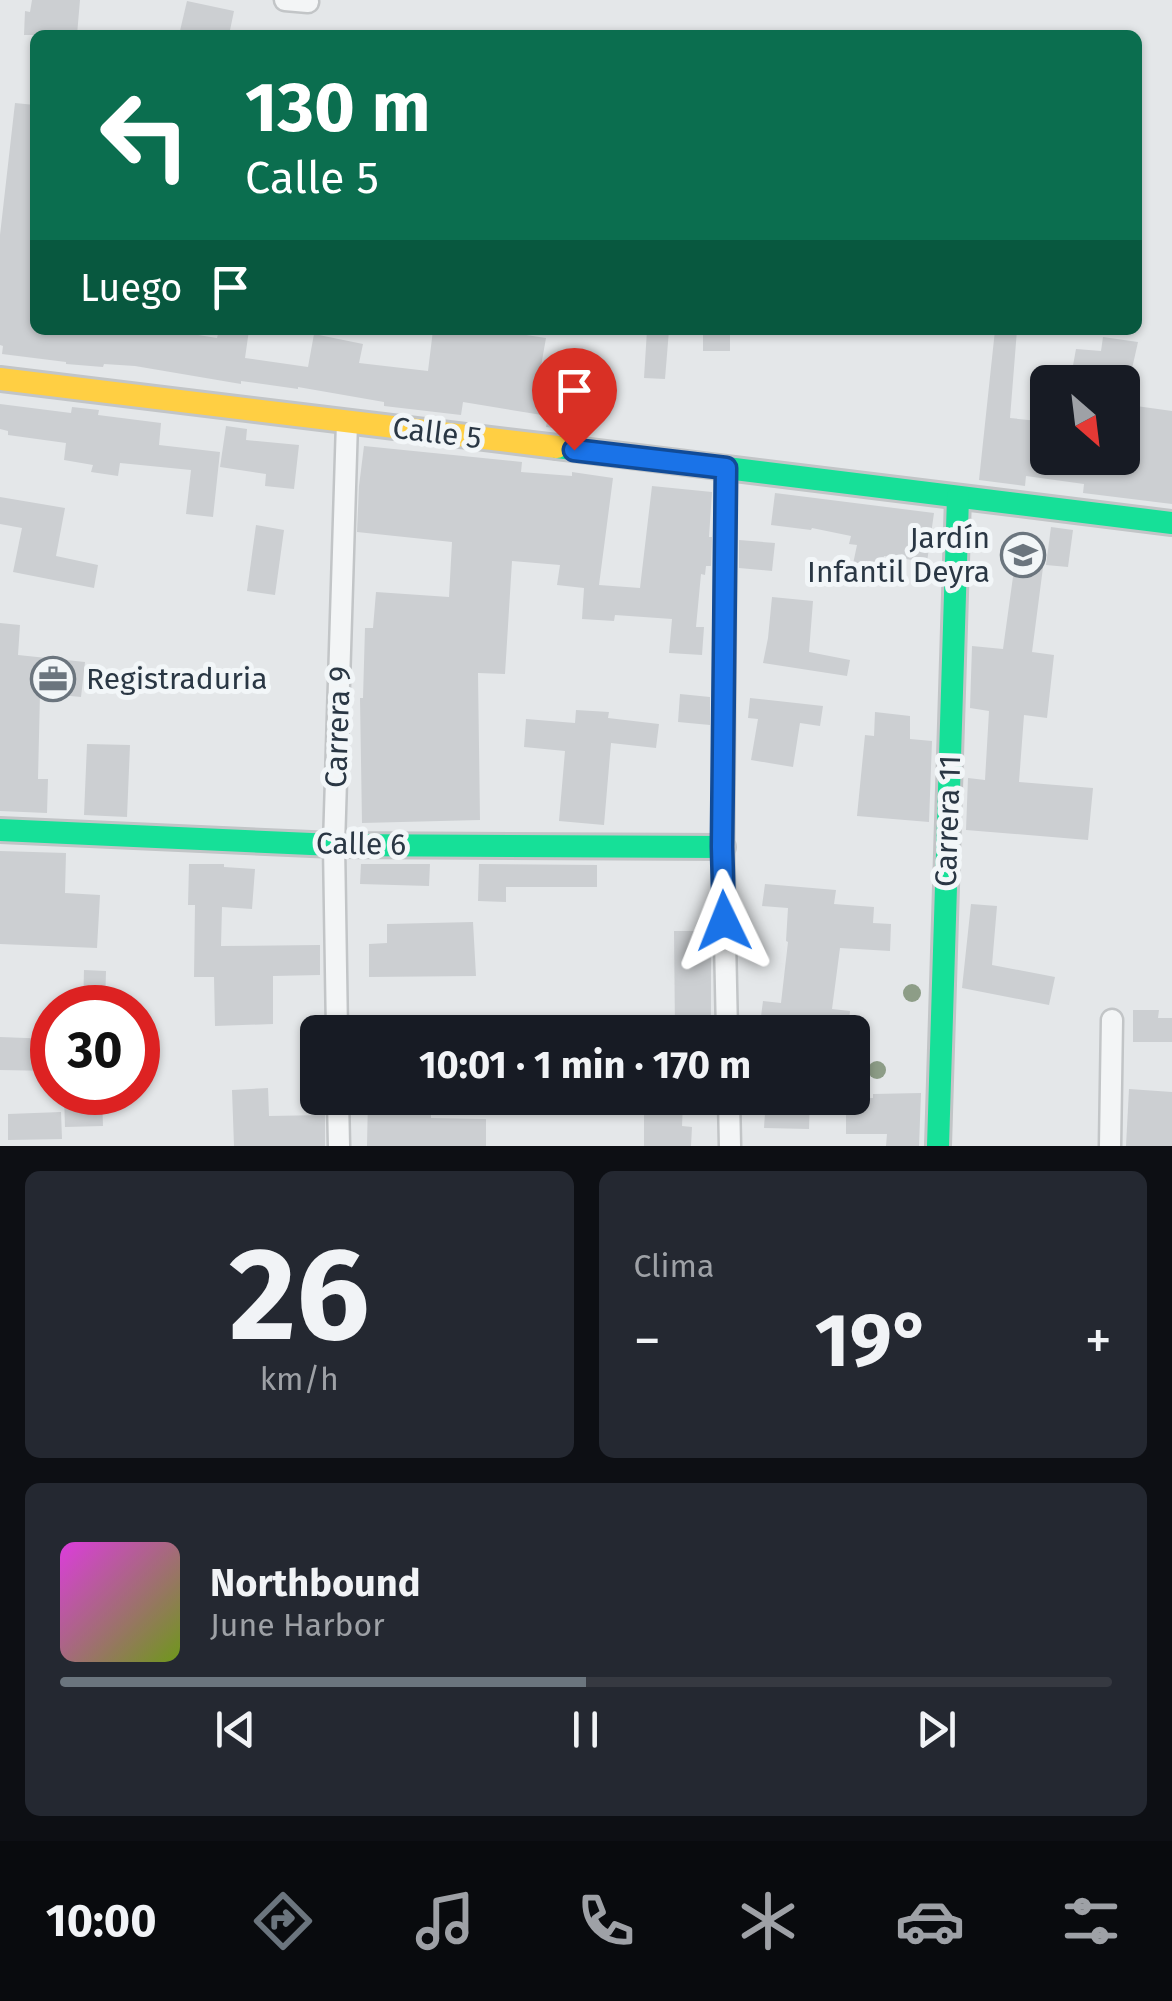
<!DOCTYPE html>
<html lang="es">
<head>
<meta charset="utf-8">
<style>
  :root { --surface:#171b24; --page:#242831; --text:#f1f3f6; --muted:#9ea1a6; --line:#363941; --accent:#6b757e }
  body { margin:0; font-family:"Fira Sans",sans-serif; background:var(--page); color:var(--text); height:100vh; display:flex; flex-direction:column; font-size:38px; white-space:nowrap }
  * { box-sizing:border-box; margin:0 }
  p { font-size:32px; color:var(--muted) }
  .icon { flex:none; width:55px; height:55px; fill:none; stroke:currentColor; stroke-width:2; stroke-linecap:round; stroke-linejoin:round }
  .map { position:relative; height:1146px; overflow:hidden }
  .panel { display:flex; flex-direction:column; gap:25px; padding:25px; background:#0d0f14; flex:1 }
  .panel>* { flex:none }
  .hud { position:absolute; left:30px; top:30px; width:1112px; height:305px; border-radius:15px; box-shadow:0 2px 8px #0004; background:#0b6e4f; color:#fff; overflow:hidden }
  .needle { width:65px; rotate:152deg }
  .buttons { position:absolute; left:1030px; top:365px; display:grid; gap:20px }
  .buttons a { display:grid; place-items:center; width:110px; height:110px; border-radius:15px; background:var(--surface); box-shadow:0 2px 8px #0004; font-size:50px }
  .speed { position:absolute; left:30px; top:985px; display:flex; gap:20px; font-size:50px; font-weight:700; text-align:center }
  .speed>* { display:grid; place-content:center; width:130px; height:130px; border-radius:50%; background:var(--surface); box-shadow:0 2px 8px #0004; line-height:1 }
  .speed .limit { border:15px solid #d22; background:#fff; color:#111 }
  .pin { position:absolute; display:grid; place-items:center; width:85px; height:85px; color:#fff; margin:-102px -42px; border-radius:50% 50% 50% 0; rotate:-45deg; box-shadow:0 0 10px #0007 }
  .pin .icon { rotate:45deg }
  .me { position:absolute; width:110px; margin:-55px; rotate:358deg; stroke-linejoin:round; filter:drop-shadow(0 0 8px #0008) }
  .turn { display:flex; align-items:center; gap:35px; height:210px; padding:0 50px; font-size:45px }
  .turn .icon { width:130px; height:130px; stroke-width:2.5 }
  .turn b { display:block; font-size:70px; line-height:85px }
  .then { display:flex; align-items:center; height:95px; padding:0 50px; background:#0003; gap:20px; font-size:38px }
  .big { font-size:75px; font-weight:700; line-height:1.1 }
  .panel .card { flex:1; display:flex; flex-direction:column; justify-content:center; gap:15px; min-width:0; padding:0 35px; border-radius:15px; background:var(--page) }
  .panel .dial { align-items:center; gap:0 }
  .dial b { font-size:130px; line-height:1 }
  .song { display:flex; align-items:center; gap:30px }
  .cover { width:120px; height:120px; border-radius:15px; background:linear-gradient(135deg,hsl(300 70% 55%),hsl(80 70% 35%)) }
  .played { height:10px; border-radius:5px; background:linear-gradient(90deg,var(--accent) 50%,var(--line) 50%) }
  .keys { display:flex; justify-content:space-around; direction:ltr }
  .heat { display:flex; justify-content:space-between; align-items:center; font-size:55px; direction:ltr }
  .panel .tiles { flex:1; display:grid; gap:25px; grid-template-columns:1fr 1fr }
  .card:last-child { grid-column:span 2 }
  .trip { position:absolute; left:300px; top:1015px; width:570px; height:100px; border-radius:15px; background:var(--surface); box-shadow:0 2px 8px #0004; font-weight:700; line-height:100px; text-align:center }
  .menu { display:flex; height:160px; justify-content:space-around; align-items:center; background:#090b0e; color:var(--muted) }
  .menu .icon { width:70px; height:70px }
  .menu .selected { color:var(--accent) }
  .menu b { font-size:45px; color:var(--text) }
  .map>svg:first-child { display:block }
  .building { fill:#cccfd2 }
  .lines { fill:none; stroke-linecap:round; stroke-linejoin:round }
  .street-casing { stroke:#c2c5c7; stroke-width:25 }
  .fast-casing { stroke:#c2c5c7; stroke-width:28 }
  .slow-casing { stroke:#c2c5c7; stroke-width:28 }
  .street { stroke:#f3f5f6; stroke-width:20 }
  .fast { stroke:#16e098; stroke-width:22 }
  .slow { stroke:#ffcf43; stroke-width:22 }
  .tree { fill:#8d9d87 }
  .route-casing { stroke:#114b97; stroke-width:25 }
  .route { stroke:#1a73e8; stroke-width:18 }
  .labels { text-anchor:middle; stroke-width:10; stroke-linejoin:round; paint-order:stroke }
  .street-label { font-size:30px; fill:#2a3744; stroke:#f2f6f8 }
  .poi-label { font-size:30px; fill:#2a3744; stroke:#f2f6f8; text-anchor:end }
</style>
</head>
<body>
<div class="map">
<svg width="1172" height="1146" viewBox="0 0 1172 1146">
  <rect width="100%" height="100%" fill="#e4e7e9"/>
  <g class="building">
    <path d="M32,0h48l-3,35h-53l1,-24 5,1z"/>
    <path d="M187,1l47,10 -5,24h-50z"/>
    <path d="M15,103l20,2v225h132l50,8 2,-8h30l-4,28 63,9 6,-33 49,10 -4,19 69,8 5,-41h60l53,8 -6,34 38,5 -8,53 -24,-3 2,-11 -85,-14 -2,13 -77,-9v-4l-86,-15v2l-57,-8v3l-106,-18 -31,-2 -1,3 -37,-3v-2l-64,-8 1,-8 -3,-1v-110z"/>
    <path d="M647,330h22l-4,49 -21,-1z"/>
    <rect x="703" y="330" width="27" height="21"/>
    <path d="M995,330h22l-7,88 38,4v36h74v-54l50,7v93l-89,-11 1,-9 -58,-8 -1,10 -46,-6z"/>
    <path d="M1103,337l35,5 -9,40h-59l6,-33 25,2z"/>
    <path d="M0,404l71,9 1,-6 27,3 -1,5 63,8 -2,22 61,7 -7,65 -27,-3 5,-44 -71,-7 -2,13 -27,-4 2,-7 -29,-5 2,-17 -58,-8v-4l-8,-2z"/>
    <path d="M226,426l21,3 -1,11 53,5 -5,44 -29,-3 1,-12 -46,-7z"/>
    <path d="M364,446l158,16 -1,10 51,4v-4l41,6 -14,107 41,3 12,-102 60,6 -3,45h3l-1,29h-5l-1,9 -4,-1 -5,53h8l-2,28 -33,-2 3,-34 -57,-4 -1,6 -32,-2 2,-31 -27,-3 3,-20 -48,-4 -7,113 -27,-1 2,147 -118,3 -2,-125h3l2,-70h8l3,-36 73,5 3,-55 -95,-10 2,-46z"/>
    <path d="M775,493l159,20 -7,49 -43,-6 -3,12 -28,-4 4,-19 -8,-1 2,-8 -39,-8 -1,2 -40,-5z"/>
    <path d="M0,497l65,11 -9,48 42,9 -4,23 -81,-16 9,-44 -22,-4z"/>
    <path d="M256,525l28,5 -9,65 -28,-4z"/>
    <path d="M1051,527l22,3 -5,37 -22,-2z"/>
    <path d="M739,540l36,3 -3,28 -33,-3z"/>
    <path d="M1017,548l28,4 -13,100 22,3 -7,63 -23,-3 -5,67 74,6 -5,52 -122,-10 2,-52 17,2 4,-69 -19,-3 2,-62 31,3z"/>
    <path d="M772,597l41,4 -4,51 41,8 -3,16 -84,-13 5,-25z"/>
    <path d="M0,623l20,2 -2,30 67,7 -4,35 -41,-4 -2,86h10l-1,34 -47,-2z"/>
    <path d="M680,694l30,3v28l-32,-3z"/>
    <path d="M750,698l73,8 -3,20 -20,-3 -7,44 -42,-7 7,-41 -10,-1z"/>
    <path d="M576,710l33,2 -1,6 51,6 -3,24 -45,-5 -7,82 -45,-4 6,-70 -41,-4 2,-28 49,4z"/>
    <path d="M875,712l35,4v23l22,2 -3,81 -72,-6 8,-81 9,1z"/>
    <path d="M87,744l43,1 -3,72 -43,-2z"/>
    <path d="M0,851l66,2 -1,40 35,2 -3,53 -97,-4z"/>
    <path d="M189,864h35v3l31,2 -3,40 -30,-2 -1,39 99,-1v30l-47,1v48l-58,2 -1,-49h-20l1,-72h-7z"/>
    <path d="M361,864h69l-1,22 -69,-2z"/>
    <path d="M479,864l118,1v22h-91v15l-28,-1z"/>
    <path d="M765,884l71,6 -2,14 40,3 -1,16 18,1 -1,27 -50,-3 -8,61 18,2 -2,21h-89l4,-31 18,2 7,-61 -2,-1 2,-33 -26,-2z"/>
    <path d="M971,904l26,2 -5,59 63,12 -6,28 -87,-17z"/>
    <path d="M473,922l3,54 -107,1v-33l18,-1v-19z"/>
    <path d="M674,931h37v101h-36z"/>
    <path d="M84,970l22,1 -1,37h-22z"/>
    <path d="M1133,1010h26l-1,8h14v24h-39z"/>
    <path d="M0,1037l52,2v32l-52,-1z"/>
    <path d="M268,1088l1,28 56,-1v31h-91l-2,-56z"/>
    <path d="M1129,1089l43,3v54h-46z"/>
    <path d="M921,1093l-2,53h-33l1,-12h-41v-36h27v-4z"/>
    <path d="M102,1095l1,31 -38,1 -1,-31z"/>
    <path d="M368,1098h63v20l55,1v27h-119z"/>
    <path d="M766,1098h44l-1,31 -45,-1z"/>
    <path d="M644,1101l39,2 -1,23 10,1 -1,19h-47z"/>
    <path d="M61,1112l1,27 -54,1v-26z"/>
  </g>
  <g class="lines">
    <defs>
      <g id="street">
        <path d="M285,0l23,2"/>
        <path d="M726,468l-3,379 4,185"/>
        <path d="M337,1032l-3,-187 13,-423"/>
        <path d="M338,1098l1,48"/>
        <path d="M729,1098l1,48"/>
        <path d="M1110,1146l2,-126"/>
      </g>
      <g id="fast">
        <path d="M557,447l615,76"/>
        <path d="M0,830l334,15 389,2"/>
        <path d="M938,1146l20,-649"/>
      </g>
      <path id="slow" d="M0,379l557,68"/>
    </defs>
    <use href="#street" class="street-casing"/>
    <use href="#fast" class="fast-casing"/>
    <use href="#slow" class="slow-casing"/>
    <use href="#street" class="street"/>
    <use href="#fast" class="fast"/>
    <use href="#slow" class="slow"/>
  </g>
  <g class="tree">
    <circle cx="912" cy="993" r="9"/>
    <circle cx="877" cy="1070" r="9"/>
  </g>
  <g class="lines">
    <defs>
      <path id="route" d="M574,450l152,18 -4,379 2,74"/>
    </defs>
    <use href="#route" class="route-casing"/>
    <use href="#route" class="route"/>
  </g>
  <defs>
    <symbol id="school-ring" viewBox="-11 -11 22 22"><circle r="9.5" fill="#f2f6f8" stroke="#6b757e" stroke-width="1.5"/><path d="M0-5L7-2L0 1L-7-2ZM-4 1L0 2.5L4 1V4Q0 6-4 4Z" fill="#6b757e"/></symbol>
    <symbol id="office-ring" viewBox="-11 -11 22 22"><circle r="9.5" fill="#f2f6f8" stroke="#6b757e" stroke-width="1.5"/><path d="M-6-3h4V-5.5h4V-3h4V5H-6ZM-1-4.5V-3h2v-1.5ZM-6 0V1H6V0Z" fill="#6b757e"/></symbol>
  </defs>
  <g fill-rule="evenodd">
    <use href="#school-ring" x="998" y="530" width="50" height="50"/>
    <use href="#office-ring" x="28" y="654" width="50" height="50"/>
  </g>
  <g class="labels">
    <g class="street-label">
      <text transform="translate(437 433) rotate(7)" y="10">Calle 5</text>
      <text transform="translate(338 727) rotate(-88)" y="10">Carrera 9</text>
      <text transform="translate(948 821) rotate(-88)" y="10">Carrera 11</text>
      <text transform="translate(361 844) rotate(1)" y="10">Calle 6</text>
    </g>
    <g class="poi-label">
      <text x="990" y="548">Jardín<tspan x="990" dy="34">Infantil Deyra</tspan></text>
      <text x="86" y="689" text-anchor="start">Registraduria</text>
    </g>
  </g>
</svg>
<div class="buttons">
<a><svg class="needle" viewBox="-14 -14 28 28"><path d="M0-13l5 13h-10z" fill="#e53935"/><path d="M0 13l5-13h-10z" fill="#9ea1a6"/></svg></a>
</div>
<div class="speed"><div class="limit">30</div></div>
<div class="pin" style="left:574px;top:450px;background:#d93025"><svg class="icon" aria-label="arrive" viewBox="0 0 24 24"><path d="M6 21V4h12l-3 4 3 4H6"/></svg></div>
<svg class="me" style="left:724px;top:921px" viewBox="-20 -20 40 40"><path d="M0-17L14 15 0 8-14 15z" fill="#1a73e8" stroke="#fff" stroke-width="4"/></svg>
<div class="trip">10:01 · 1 min · 170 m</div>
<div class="hud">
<div class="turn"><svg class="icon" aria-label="left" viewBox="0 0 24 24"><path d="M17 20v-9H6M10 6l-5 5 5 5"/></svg><div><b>130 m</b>Calle 5</div></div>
<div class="then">Luego<svg class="icon" aria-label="arrive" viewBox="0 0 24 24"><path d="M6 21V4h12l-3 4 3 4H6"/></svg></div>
</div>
</div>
<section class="panel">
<div class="tiles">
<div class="card dial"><b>26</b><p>km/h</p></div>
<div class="card"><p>Clima</p>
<div class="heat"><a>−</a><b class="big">19°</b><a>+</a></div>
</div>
<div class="card">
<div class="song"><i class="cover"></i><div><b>Northbound</b><p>June Harbor</p></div></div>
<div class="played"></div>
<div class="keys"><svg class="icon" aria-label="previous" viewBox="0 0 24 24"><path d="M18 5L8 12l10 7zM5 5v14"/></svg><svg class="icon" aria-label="pause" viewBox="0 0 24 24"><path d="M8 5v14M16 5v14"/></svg><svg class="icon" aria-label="next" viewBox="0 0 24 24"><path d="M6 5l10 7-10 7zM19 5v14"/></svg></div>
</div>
</div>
</section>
<nav class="menu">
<b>10:00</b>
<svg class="icon selected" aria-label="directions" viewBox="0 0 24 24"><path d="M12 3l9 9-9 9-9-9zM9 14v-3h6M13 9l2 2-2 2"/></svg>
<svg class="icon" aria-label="music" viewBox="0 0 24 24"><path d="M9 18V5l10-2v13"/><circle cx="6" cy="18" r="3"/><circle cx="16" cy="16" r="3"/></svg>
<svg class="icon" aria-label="phone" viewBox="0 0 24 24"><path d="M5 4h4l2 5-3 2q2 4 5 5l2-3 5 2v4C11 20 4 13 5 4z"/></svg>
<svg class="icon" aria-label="climate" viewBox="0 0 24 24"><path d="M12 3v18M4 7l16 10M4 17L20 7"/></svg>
<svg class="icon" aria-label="car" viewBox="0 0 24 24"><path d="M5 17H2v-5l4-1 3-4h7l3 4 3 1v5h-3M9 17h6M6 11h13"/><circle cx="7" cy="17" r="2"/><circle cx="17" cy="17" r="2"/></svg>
<svg class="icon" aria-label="filters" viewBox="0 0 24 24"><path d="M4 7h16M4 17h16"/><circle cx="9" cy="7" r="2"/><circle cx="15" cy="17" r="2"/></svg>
</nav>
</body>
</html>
